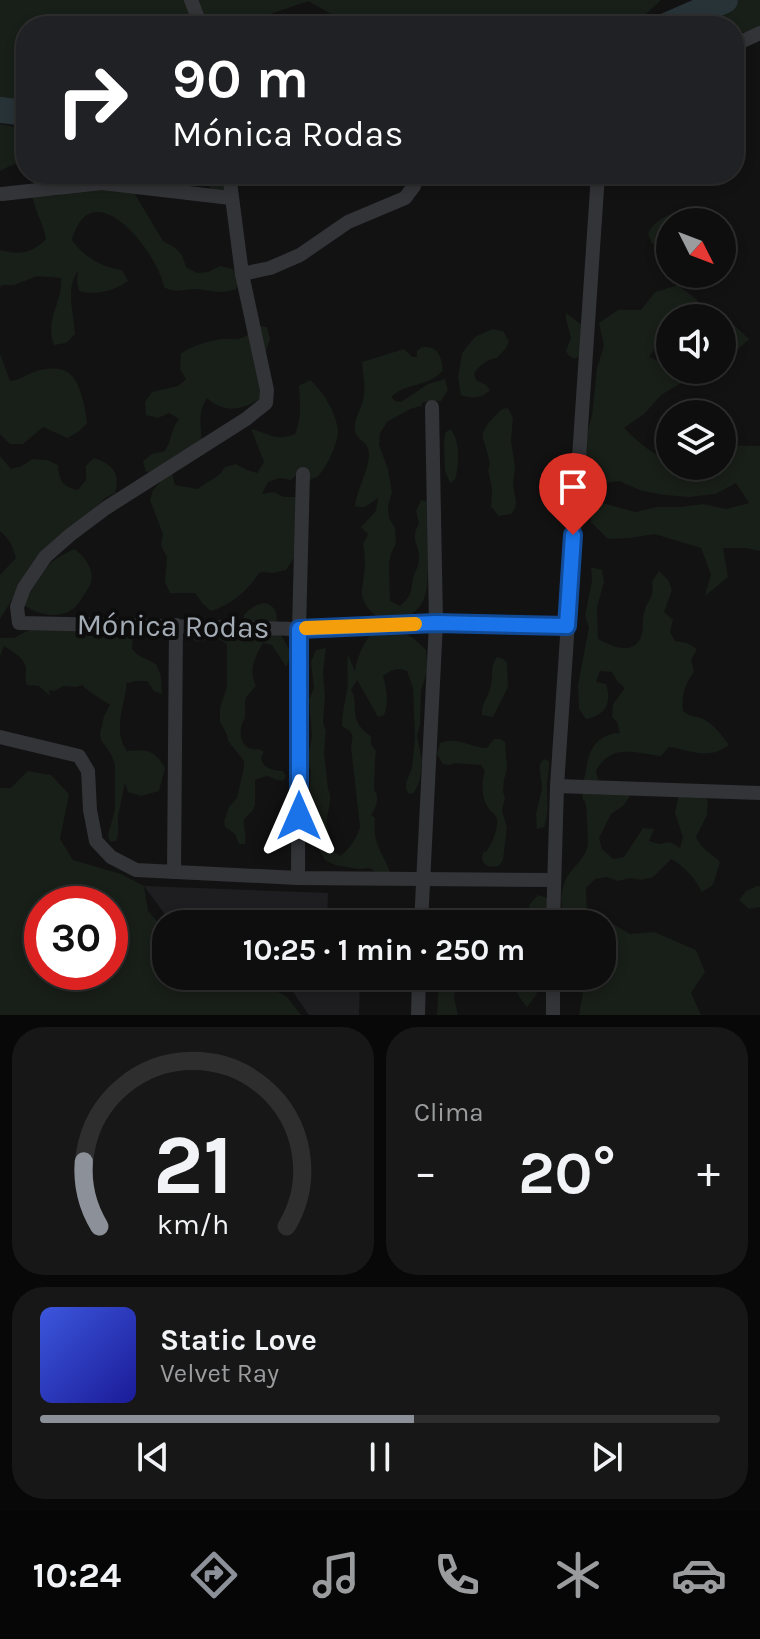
<!DOCTYPE html>
<html lang="es">
<head>
<meta charset="utf-8">
<style>
  :root { --surface:#0e0e0e; --page:#171717; --text:#f1f3f6; --muted:#9b9c9e; --line:#2e2e2e; --accent:#8c9099 }
  body { margin:0; font-family:Karla,sans-serif; background:var(--page); color:var(--text); height:100vh; display:flex; flex-direction:column; font-size:30px; white-space:nowrap }
  * { box-sizing:border-box; margin:0 }
  p { font-size:26px; color:var(--muted) }
  .icon { flex:none; width:44px; height:44px; fill:none; stroke:currentColor; stroke-width:2; stroke-linecap:round; stroke-linejoin:round }
  .map { position:relative; height:1015px; overflow:hidden }
  .drawer { display:flex; flex-direction:column; gap:12px; padding:12px; background:#080808; flex:1 }
  .drawer>* { flex:none }
  .hud { position:absolute; left:16px; top:16px; width:728px; height:168px; border-radius:32px; box-shadow:0 4px 12px #0003,0 0 0 2px var(--line); background:#202124; color:#fff; overflow:hidden }
  .needle { width:52px; rotate:132deg }
  .controls { position:absolute; left:656px; top:208px; display:grid; gap:16px }
  .controls a { display:grid; place-items:center; width:80px; height:80px; border-radius:50%; background:var(--surface); box-shadow:0 4px 12px #0003,0 0 0 2px var(--line); font-size:40px }
  .speed { position:absolute; left:24px; top:886px; display:flex; gap:16px; font-size:40px; font-weight:700; text-align:center }
  .speed>* { display:grid; place-content:center; width:104px; height:104px; border-radius:50%; background:var(--surface); box-shadow:0 4px 12px #0003,0 0 0 2px var(--line); line-height:1 }
  .speed .limit { border:12px solid #d22; background:#fff; color:#111 }
  .pin { position:absolute; display:grid; place-items:center; width:68px; height:68px; color:#fff; margin:-82px -34px; border-radius:50% 50% 50% 0; rotate:-45deg; box-shadow:0 0 8px #0007 }
  .pin .icon { rotate:45deg }
  .me { position:absolute; width:88px; margin:-44px; rotate:0deg; stroke-linejoin:round; filter:drop-shadow(0 0 6px #0008) }
  .turn { display:flex; align-items:center; gap:28px; height:168px; padding:0 24px; font-size:36px }
  .turn .icon { width:104px; height:104px; stroke-width:2.5 }
  .turn b { display:block; font-size:56px; line-height:68px }
  .big { font-size:60px; font-weight:700; line-height:1.1 }
  .drawer .widget { flex:1; display:flex; flex-direction:column; justify-content:center; gap:12px; min-width:0; padding:0 28px; border-radius:32px; background:var(--page) }
  .drawer .dial { align-items:center; gap:0 }
  .dial svg { height:208px; overflow:visible; fill:none; stroke:var(--line); stroke-width:7; stroke-linecap:round; text-anchor:middle }
  .dial text { fill:var(--text); stroke:none }
  .song { display:flex; align-items:center; gap:24px }
  .cover { width:96px; height:96px; border-radius:12px; background:linear-gradient(135deg,hsl(230 70% 55%),hsl(240 70% 35%)) }
  .played { height:8px; border-radius:4px; background:linear-gradient(90deg,var(--accent) 55%,var(--line) 55%) }
  .keys { display:flex; justify-content:space-around; direction:ltr }
  .heat { display:flex; justify-content:space-between; align-items:center; font-size:44px; direction:ltr }
  .drawer .tiles { flex:1; display:grid; gap:12px; grid-template-columns:1fr 1fr }
  .widget:last-child { grid-column:span 2 }
  .trip { position:absolute; left:152px; top:910px; width:464px; height:80px; border-radius:32px; background:var(--surface); box-shadow:0 4px 12px #0003,0 0 0 2px var(--line); font-weight:700; line-height:80px; text-align:center }
  .tabs { display:flex; height:128px; justify-content:space-around; align-items:center; background:#060606; color:var(--muted) }
  .tabs .icon { width:56px; height:56px }
  .tabs .selected { color:var(--accent) }
  .tabs b { font-size:36px; color:var(--text) }
  .map>svg:first-child { display:block }
  .built { fill:#1e1e20 }
  .green { fill:#181e18; fill-rule:evenodd }
  .lines { fill:none; stroke-linecap:round; stroke-linejoin:round }
  .river { stroke:#283337; stroke-width:26 }
  .minor { stroke:#333438; stroke-width:14 }
  .route-casing { stroke:#114b97; stroke-width:20 }
  .route { stroke:#1a73e8; stroke-width:14 }
  .slow { stroke:#f59e0b; stroke-width:14 }
  .labels { text-anchor:middle; stroke-width:8; stroke-linejoin:round; paint-order:stroke }
  .street-label { font-size:30px; fill:#a3abb4; stroke:#0d0d0e }
</style>
</head>
<body>
<div class="map">
<svg width="760" height="1015" viewBox="0 0 760 1015">
  <rect width="100%" height="100%" fill="#121213"/>
  <g class="built">
    <path d="M144,886l184,7 -1,31h-155z"/>
    <path d="M282,976h78l-1,39h-50z"/>
  </g>
  <g class="green">
    <path d="M0,0h661l-17,16 38,1 35,-17h43v31l-26,2v-7h-382l-44,-25 -72,25h-210v72l-26,9z"/>
    <path d="M0,124l21,4 5,3v31l-14,3 -12,6z"/>
    <path d="M200,174h22l9,18 -16,2z"/>
    <path d="M90,187l43,4 30,50 11,6 8,8 4,12 11,6 11,-1 12,-6 12,3 8,8 -4,12c-18,6 -23,1 -40,0 -13,0 -21,5 -32,-2 -7,-36 -72,-118 -92,-47 12,17 29,27 50,30l6,11c-15,10 -31,15 -49,10l-2,-11 1,-9c-13,18 -4,41 -3,63l-9,9 -12,2c-10,-26 9,-42 7,-67l-24,-2 -23,9h-12l-2,2v-37c19,5 31,4 46,-11 -3,-16 -11,-28 -14,-44l24,1 11,-5z"/>
    <path d="M673,213l19,4 4,5h-26v24l-5,-4 -13,2 -4,-10c5,-12 14,-16 25,-21z"/>
    <path d="M678,285l18,14 14,18 5,1h-45v19h-7l-14,20 20,9 1,4h5l13,9 -27,16 -17,19 -20,14c13,12 28,29 46,29v9h52v-21l38,1v105l-14,-3h-23l5,29 -23,19 6,-22 -10,-26 -47,-14 -24,4 -22,1 -17,-17 1,-22 43,12 22,-5h23l23,-3 23,5 23,-6 -13,-20 -21,11 -26,3 -24,-2 -23,-4 -23,-10 -24,4 -9,-24v-24l6,-22 5,-47 7,-22 -5,-23 19,-13h23l14,-18z"/>
    <path d="M566,313l20,15 -5,26 -6,5 -6,-3 -3,-5 5,-13 -5,-19z"/>
    <path d="M722,320l10,3 17,16 -17,16 -10,-3z"/>
    <path d="M255,326l12,1 3,12 -4,12 -1,46c-22,11 -37,19 -58,1 -12,19 -3,28 -7,47l-42,26 -12,1 -3,-11 9,-7 13,-3c8,-13 5,-21 14,-32l-10,-6 -11,5 -12,-3 -1,-13 7,-10 26,-6 8,-7 -6,-10 1,-15c9,-8 32,-15 44,-15 8,0 14,1 21,-3 3,-2 6,-6 9,-10z"/>
    <path d="M492,329l11,2 6,10 -3,7 -9,10c-8,0 -20,9 -23,16l2,6 10,5 4,5c-7,8 -19,9 -29,5l-3,-17 4,-25 13,-16z"/>
    <path d="M422,347c16,-1 19,8 21,23 -14,18 -37,12 -52,27l4,4 6,1 27,-18 17,-5 3,11 -7,11 -18,1 -2,4 -11,3 -23,13 -7,11 -1,12 9,24 4,23 -4,14 1,12 6,10 1,15 -5,11 -2,9 1,38 10,5c13,-12 10,-13 13,-28 2,-7 6,-12 6,-18 1,-18 -10,-17 0,-37l-3,-12 5,-11 11,3 -5,84c-2,13 -7,24 -21,30 -20,8 -39,-1 -44,-22 -1,-4 1,-9 1,-13 2,-13 3,-25 0,-38l5,-10 -7,-7 15,-16 2,-13c-8,5 -12,12 -23,8 2,-17 12,-32 14,-49 1,-16 -11,-15 -14,-26 -2,-11 6,-21 8,-31 3,-13 0,-25 -1,-38l42,-13 8,8h5v-6z"/>
    <path d="M0,354l10,27c14,-2 13,-5 24,-9 10,-4 29,-6 37,3 10,9 15,36 16,48l-9,9 -11,6 -24,-11 -20,17h-13l-10,-10z"/>
    <path d="M310,380c13,11 26,32 28,50 1,11 -12,40 -21,47 -1,0 -11,5 -12,5l-4,-6 5,-10 -15,14 -11,-2 -12,4 -6,12 12,-2 10,5h12c5,31 10,45 -10,73l-13,3 -11,-1 -3,1c-11,18 -28,32 -48,38l-9,-8 -7,-10h-25l-5,-11 2,-25 -6,-11 2,-12 -13,-34 3,-10 9,-10 10,-7 3,12 23,4c12,-10 19,-9 27,-22l11,-3 11,6 10,3 7,-11 -13,-33c19,4 24,13 44,5 7,-17 5,-31 4,-48z"/>
    <path d="M508,408l5,10 -2,23 4,25 -2,18 3,18 -1,7 -4,5 -12,2 -8,-9 1,-19 -4,-18 2,-7 -7,-25v-6l6,-10 13,-13z"/>
    <path d="M450,429c11,11 9,37 5,51l-5,3 -5,-12 -1,-26 1,-12z"/>
    <path d="M0,456l11,13 11,-3 10,-7 15,1 11,5c1,16 5,22 20,25l8,-10v-14l8,-8c18,6 27,15 21,35l-10,5 -85,89 -20,32v-44l16,-17c-3,-12 -7,-19 -16,-27z"/>
    <path d="M552,473c6,10 10,22 2,31l-11,-9 2,-17z"/>
    <path d="M74,549c12,8 23,24 15,38 -2,4 -5,7 -7,11 -5,8 -10,14 -20,16 -13,3 -25,-1 -37,-8 2,-28 25,-46 49,-57z"/>
    <path d="M591,567l11,3 2,12 -7,25 1,32c12,6 33,17 42,0 4,-7 2,-19 4,-26 4,-15 11,-15 8,-31l7,-11 9,9 4,10 -8,22 9,8 -3,12 5,9 12,2 10,6 -6,11 3,12c-9,12 -13,24 -11,39 8,6 12,5 20,8 10,4 19,17 26,26 -22,16 -37,5 -60,2l-8,9c-26,-3 -50,-13 -65,15l3,13 23,5 8,7 -7,10 -12,8 -12,24 3,11 11,10 11,-2 19,-29 11,1 -5,12 10,3 11,-2 10,6 3,-11 -8,-24 5,-23 21,1 7,10 -1,14 -11,22c6,13 14,15 24,25l-7,23 -11,7c-7,-14 -18,-26 -31,-33l-18,18 -12,3 -11,-2 -12,3 -11,-4 -12,2 -9,9 1,25 6,5 22,7 15,9 24,-2 42,18 9,22 -14,21 10,22h-122l5,-28 -1,-11h19v-52h-38c-4,-17 -5,-40 8,-54 7,-8 14,-14 16,-26 0,-3 -1,-35 -2,-38 -2,-11 -2,0 -4,-12 -2,-9 3,-15 4,-24 3,-21 11,-36 34,-37l-3,-11 -5,-5 1,-13 12,-16 -7,-6 -6,-10 -12,-1 -4,11 10,2c6,19 0,31 -20,35l-7,-10 -1,-24 11,-58 -4,-11 7,-35z"/>
    <path d="M265,603c16,5 9,15 14,27 5,15 17,19 7,37l-14,-22 -9,-2c-8,14 -15,27 -7,43 -1,1 -8,9 -9,10 -4,7 -1,13 -2,20 0,4 -4,8 -4,13 -2,13 5,22 18,20l5,3 -3,5c2,12 11,13 22,14l3,5 -3,5c-16,-2 -9,-9 -28,-1v24l-2,6 -9,9c-1,9 3,16 1,25h-6l-4,-10 -10,-7 -1,-6 5,-14 8,-9 7,-31v-6l-16,-20 -1,-6 -7,-13v-14l7,-21v-43l-10,-6 -20,4 -5,-3 19,-7 25,-3 8,-8v-6c6,-7 12,-11 21,-12z"/>
    <path d="M378,626h6l18,6 11,6 13,12 2,20 -7,20 -1,34 -3,12 5,25 -2,19 -6,13 -5,1 -3,-5v-6l6,-15 3,-30 -2,-50 -6,-17c-10,-4 -16,-1 -24,5 4,13 6,27 1,39l-6,2 -21,-37 -6,10c7,10 1,22 7,33 3,6 9,10 13,14v7l5,7c-1,4 -2,34 -2,39 1,2 3,4 3,6 1,7 -2,13 -6,19l4,3c-3,27 8,33 16,57h-12l-9,-7 -11,1 -24,-4 -10,-5 -6,-10 -2,-13 2,-13 -7,-12 -3,-12 2,-29 -4,-10 5,-24 -3,-37 5,-12 -3,-26 5,-12 10,-2 -3,24 2,25 -2,25 3,10 -2,21 4,36c5,11 0,19 -1,30 -1,4 1,8 1,12l-1,2 3,4v12l10,7c11,-9 16,-16 20,-29l-9,-80c2,-13 3,-14 -9,-21 0,-13 3,-23 5,-36 2,-11 -1,-23 1,-35l7,16c2,-17 12,-34 23,-45z"/>
    <path d="M33,628l97,4 3,5 -1,12 6,6 18,9 5,12 1,18 -8,-3 -7,-10h-12l-6,2 -2,-1c-2,23 -15,48 0,69 20,-2 27,-2 38,17l-6,23 -18,5 -13,-4 -3,-9 -7,33v19l-2,6 -6,1 -2,-7 7,-25v-45l-4,-11 -10,-14 -1,-6 4,-18 6,-11 -20,-13 -8,-7 -6,2 -12,-1 -10,5 -5,-1 1,6 -11,-10 -12,-1c-4,-9 1,-12 -2,-20 -3,-9 -14,-14 -21,-19l-4,10v-18h14z"/>
    <path d="M497,657l6,2 4,4 1,24 -15,30 -11,-2c-1,-11 5,-16 8,-26 4,-11 -1,-22 7,-32z"/>
    <path d="M494,739h6l5,3 2,26 -3,12 -1,12 2,6 -3,12 5,18 -1,7 -3,25 -4,6c-12,3 -21,-3 -15,-15l2,1c6,-8 12,-22 11,-32 -1,-6 -4,-6 -8,-11 -8,-11 -8,-26 -4,-38l-4,-6 -26,-2 -6,2 -6,-1 -6,-10 3,-11c17,-7 31,5 47,5z"/>
    <path d="M544,759l5,2c1,9 -2,17 -2,26 0,14 2,28 -3,40l-7,2 -1,-15 6,-25 -2,-19v-6z"/>
    <path d="M28,771l23,4 18,19 -9,45 13,21 48,14 23,12 4,25 18,20v45h41l6,4 -1,-3 2,-1h32l15,6 26,15 14,18h-301v-227h11zM42,904h68v68h-68z"/>
    <path d="M757,886h3v21l-11,2 -10,-9 7,-9z"/>
    <path d="M538,895l12,4 -2,25h-17l-2,-19z"/>
    <path d="M439,976h47l5,3 11,-1 2,6c-14,14 -30,4 -49,8l-1,6 4,17h-21z"/>
    <path d="M516,976h27l-7,19 -9,12c-9,-11 -14,-17 -11,-31z"/>
  </g>
  <g class="lines">
    <g class="river">
      <path d="M666,26l59,-26"/>
      <path d="M0,110l26,3"/>
    </g>
    <g class="minor">
      <path d="M191,0l10,26"/>
      <path d="M734,45l26,-12"/>
      <path d="M229,174l13,100 25,116 -1,13 -20,16 -140,89 -36,27 -25,22 -21,31 -7,19 2,16 280,6 137,-6 131,3"/>
      <path d="M2,194l100,-11 129,15"/>
      <path d="M242,274l28,-6 30,-13 48,-33 57,-24 9,-12 4,-12"/>
      <path d="M0,737l79,19 9,15 2,39 6,31 15,16 25,13 162,8 255,2"/>
      <path d="M557,786l203,7"/>
      <path d="M174,872l2,-247"/>
      <path d="M298,878l1,-249 4,-155"/>
      <path d="M421,924l15,-301 -4,-216"/>
      <path d="M553,924l4,-138 41,-612"/>
      <path d="M418,1015l1,-39"/>
      <path d="M553,1015v-39"/>
    </g>
  </g>
  <g class="lines">
    <defs>
      <path id="route" d="M299,816v-187l137,-6 131,3 6,-91"/>
    </defs>
    <use href="#route" class="route-casing"/>
    <use href="#route" class="route"/>
    <path class="slow" d="M306,628l109,-4"/>
  </g>
  <g class="labels">
    <g class="street-label">
      <text transform="translate(173 626) rotate(1)" y="10">Mónica Rodas</text>
    </g>
  </g>
</svg>
<div class="controls">
<a><svg class="needle" viewBox="-14 -14 28 28"><path d="M0-13l5 13h-10z" fill="#e53935"/><path d="M0 13l5-13h-10z" fill="#9b9c9e"/></svg></a>
<a><svg class="icon" aria-label="sound" viewBox="0 0 24 24"><path d="M4 9h4l5-4v14l-5-4H4zM17 9q2 3 0 6"/></svg></a>
<a><svg class="icon" aria-label="layers" viewBox="0 0 24 24"><path d="M12 4l9 5-9 5-9-5zM3 14l9 5 9-5"/></svg></a>
</div>
<div class="speed"><div class="limit">30</div></div>
<div class="pin" style="left:573px;top:535px;background:#d93025"><svg class="icon" aria-label="arrive" viewBox="0 0 24 24"><path d="M6 21V4h12l-3 4 3 4H6"/></svg></div>
<svg class="me" style="left:299px;top:816px" viewBox="-20 -20 40 40"><path d="M0-17L14 15 0 8-14 15z" fill="#1a73e8" stroke="#fff" stroke-width="4"/></svg>
<div class="trip">10:25 · 1 min · 250 m</div>
<div class="hud">
<div class="turn"><svg class="icon" aria-label="right" viewBox="0 0 24 24"><path d="M7 20v-9h11M14 6l5 5-5 5"/></svg><div><b>90 m</b>Mónica Rodas</div></div>
</div>
</div>
<section class="drawer">
<div class="tiles">
<div class="widget dial"><svg viewBox="0 0 100 80">
<path d="M14 69A42 42 0 1 1 86 69"/>
<path d="M14 69A42 42 0 0 1 8 44" stroke="#8c9099"/>
<text x="50" y="56" font-size="32" font-weight="700">21</text>
<text x="50" y="72" font-size="11">km/h</text>
</svg></div>
<div class="widget"><p>Clima</p>
<div class="heat"><a>−</a><b class="big">20°</b><a>+</a></div>
</div>
<div class="widget">
<div class="song"><i class="cover"></i><div><b>Static Love</b><p>Velvet Ray</p></div></div>
<div class="played"></div>
<div class="keys"><svg class="icon" aria-label="previous" viewBox="0 0 24 24"><path d="M18 5L8 12l10 7zM5 5v14"/></svg><svg class="icon" aria-label="pause" viewBox="0 0 24 24"><path d="M8 5v14M16 5v14"/></svg><svg class="icon" aria-label="next" viewBox="0 0 24 24"><path d="M6 5l10 7-10 7zM19 5v14"/></svg></div>
</div>
</div>
</section>
<nav class="tabs">
<b>10:24</b>
<svg class="icon selected" aria-label="directions" viewBox="0 0 24 24"><path d="M12 3l9 9-9 9-9-9zM9 14v-3h6M13 9l2 2-2 2"/></svg>
<svg class="icon" aria-label="music" viewBox="0 0 24 24"><path d="M9 18V5l10-2v13"/><circle cx="6" cy="18" r="3"/><circle cx="16" cy="16" r="3"/></svg>
<svg class="icon" aria-label="phone" viewBox="0 0 24 24"><path d="M5 4h4l2 5-3 2q2 4 5 5l2-3 5 2v4C11 20 4 13 5 4z"/></svg>
<svg class="icon" aria-label="climate" viewBox="0 0 24 24"><path d="M12 3v18M4 7l16 10M4 17L20 7"/></svg>
<svg class="icon" aria-label="car" viewBox="0 0 24 24"><path d="M5 17H2v-5l4-1 3-4h7l3 4 3 1v5h-3M9 17h6M6 11h13"/><circle cx="7" cy="17" r="2"/><circle cx="17" cy="17" r="2"/></svg>
</nav>
</body>
</html>
